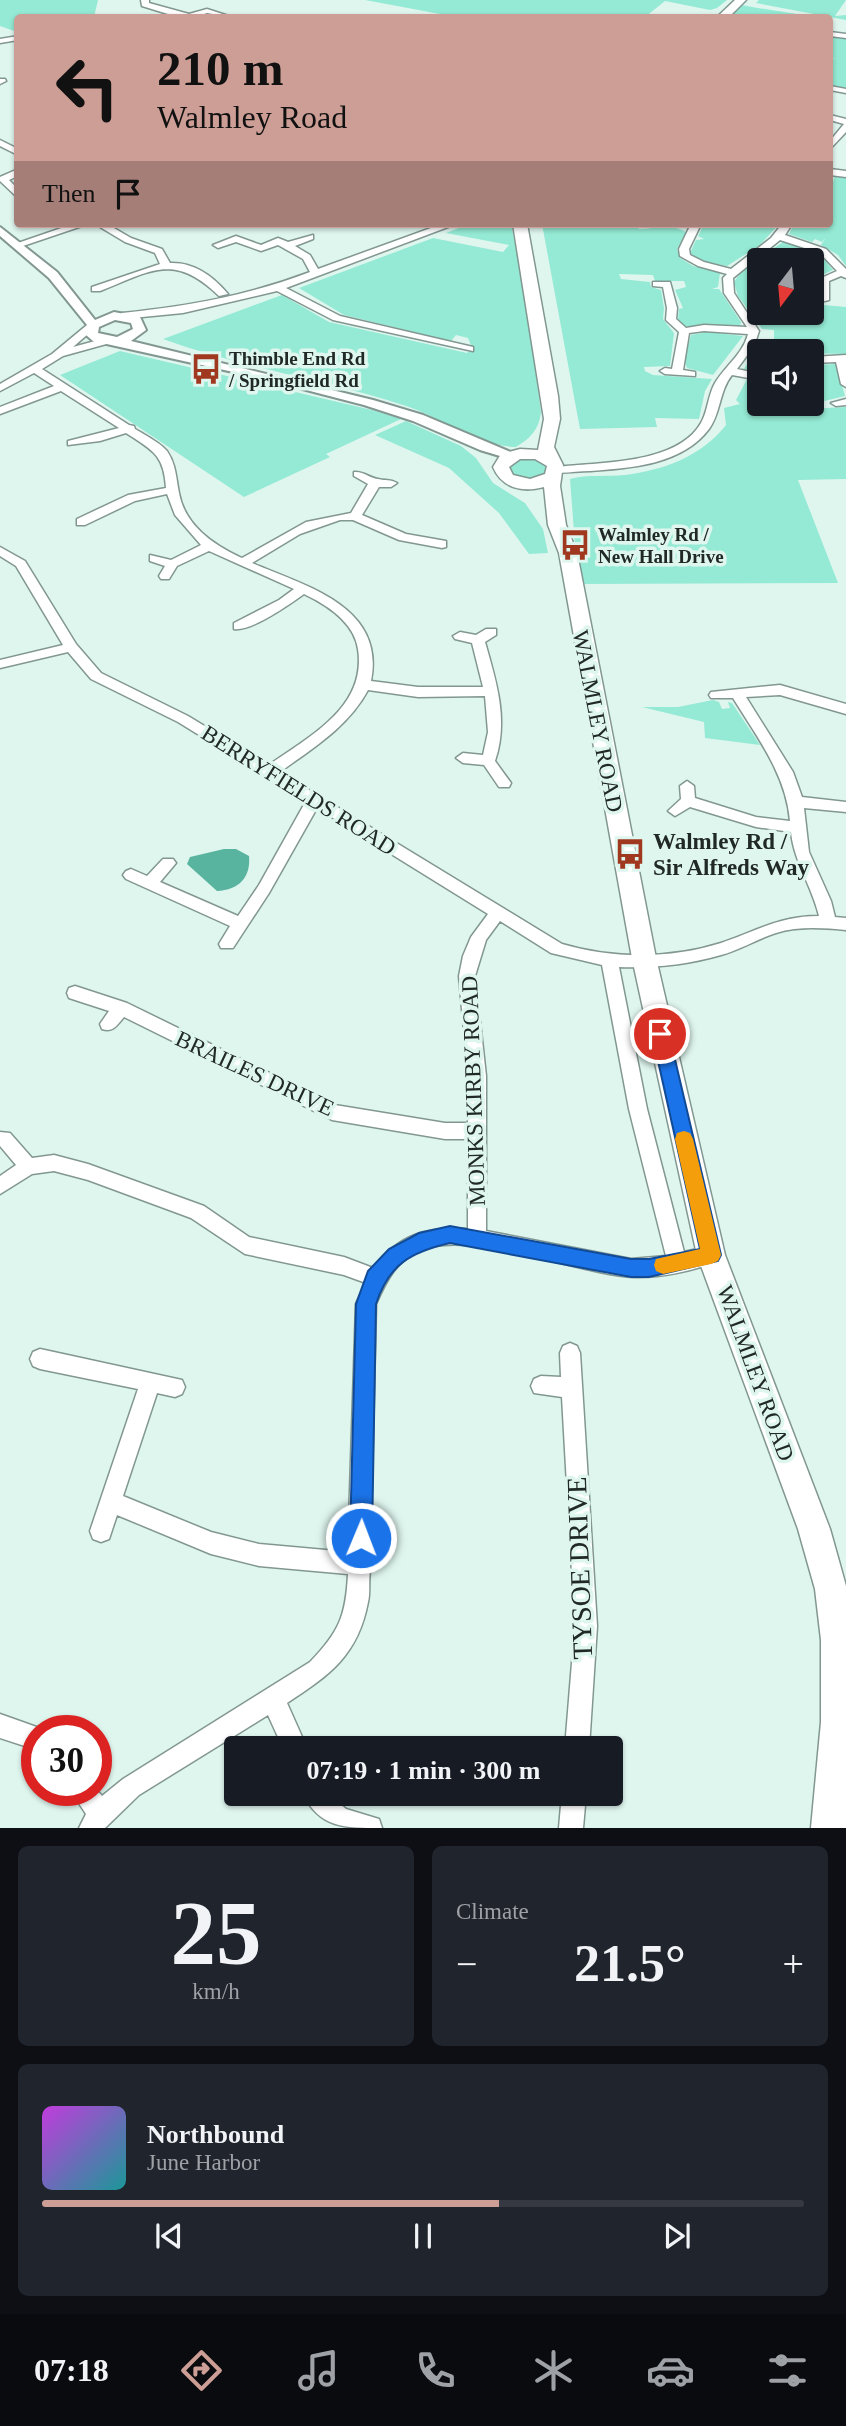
<!DOCTYPE html>
<html lang="en">
<head>
<meta charset="utf-8">
<style>
  :root { --surface:#171b24; --page:#20242c; --text:#f1f3f6; --muted:#9ea1a6; --line:#363941; --accent:#cd9e95 }
  body { margin:0; font-family:"Times New Roman",serif; background:var(--page); color:var(--text); height:100vh; display:flex; flex-direction:column; font-size:26px; white-space:nowrap }
  * { box-sizing:border-box; margin:0 }
  p { font-size:23px; color:var(--muted) }
  .icon { flex:none; width:38px; height:38px; fill:none; stroke:currentColor; stroke-width:2; stroke-linecap:round; stroke-linejoin:round }
  .map { position:relative; height:1828px; overflow:hidden }
  .sheet { display:flex; flex-direction:column; gap:18px; padding:18px; background:#0d0f14; flex:1 }
  .sheet>* { flex:none }
  .banner { position:absolute; left:14px; top:14px; width:819px; height:214px; border-radius:7px; box-shadow:0 2px 5px #0004; background:#cd9e95; color:#111; overflow:hidden }
  .needle { width:46px; rotate:196deg }
  .fabs { position:absolute; left:747px; top:248px; display:grid; gap:14px }
  .fabs a { display:grid; place-items:center; width:77px; height:77px; border-radius:7px; background:var(--surface); box-shadow:0 2px 5px #0004; font-size:35px }
  .speed { position:absolute; left:21px; top:1715px; display:flex; gap:14px; font-size:35px; font-weight:700; text-align:center }
  .speed>* { display:grid; place-content:center; width:91px; height:91px; border-radius:50%; background:var(--surface); box-shadow:0 2px 5px #0004; line-height:1 }
  .speed .limit { border:10px solid #d22; background:#fff; color:#111 }
  .pin { position:absolute; display:grid; place-items:center; width:60px; height:60px; color:#fff; margin:-30px; border:4px solid #fff; border-radius:50%; box-shadow:0 2px 7px #0007 }
  .me { position:absolute; width:77px; margin:-38px; rotate:1deg; stroke-linejoin:round; filter:drop-shadow(0 0 5px #0008) }
  .turn { display:flex; align-items:center; gap:24px; height:147px; padding:0 28px; font-size:32px }
  .turn .icon { width:91px; height:91px; stroke-width:2.5 }
  .turn b { display:block; font-size:49px; line-height:60px }
  .then { display:flex; align-items:center; height:66px; padding:0 28px; background:#0003; gap:14px; font-size:26px }
  .big { font-size:52px; font-weight:700; line-height:1.1 }
  .sheet .widget { flex:1; display:flex; flex-direction:column; justify-content:center; gap:10px; min-width:0; padding:0 24px; border-radius:10px; background:var(--page) }
  .sheet .dial { align-items:center; gap:0 }
  .dial b { font-size:91px; line-height:1 }
  .song { display:flex; align-items:center; gap:21px }
  .cover { width:84px; height:84px; border-radius:10px; background:linear-gradient(135deg,hsl(290 70% 55%),hsl(180 70% 35%)) }
  .played { height:7px; border-radius:4px; background:linear-gradient(90deg,var(--accent) 60%,var(--line) 60%) }
  .keys { display:flex; justify-content:space-around; direction:ltr }
  .heat { display:flex; justify-content:space-between; align-items:center; font-size:38px; direction:ltr }
  .sheet .tiles { flex:1; display:grid; gap:18px; grid-template-columns:1fr 1fr }
  .widget:last-child { grid-column:span 2 }
  .trip { position:absolute; left:224px; top:1736px; width:399px; height:70px; border-radius:7px; background:var(--surface); box-shadow:0 2px 5px #0004; font-weight:700; line-height:70px; text-align:center }
  .tabs { display:flex; height:112px; justify-content:space-around; align-items:center; background:#090b0e; color:var(--muted) }
  .tabs .icon { width:49px; height:49px }
  .tabs .on { color:var(--accent) }
  .tabs b { font-size:32px; color:var(--text) }
  .map>svg:first-child { display:block }
  .green { fill:#94ead4 }
  .water { fill:#58b49f }
  .lines { fill:none; stroke-linecap:round; stroke-linejoin:round }
  .minor-casing { stroke:#829791; stroke-width:3 }
  .tertiary-casing { stroke:#829791; stroke-width:4 }
  .secondary-casing { stroke:#829791; stroke-width:3 }
  .minor { fill:#fff; fill-rule:evenodd }
  .tertiary { fill:#fff; fill-rule:evenodd }
  .secondary { fill:#fff; fill-rule:evenodd }
  .route { fill:#1a73e8; stroke:#114b97; stroke-width:2 }
  .slow { fill:#f59e0b }
  .labels { text-anchor:middle; stroke-width:7; stroke-linejoin:round; paint-order:stroke }
  .far-poi-label { font-size:19px; font-weight:bold; fill:#212927; stroke:#dff6ef; text-anchor:start }
  .street-label { font-size:23px; fill:#212927; stroke:#dff6ef }
  .poi-label { font-size:23px; font-weight:bold; fill:#212927; stroke:#dff6ef; text-anchor:start }
  .near-street-label { font-size:28px; fill:#212927; stroke:#dff6ef }
</style>
</head>
<body>
<div class="map">
<svg width="846" height="1828" viewBox="0 0 846 1828">
  <rect width="100%" height="100%" fill="#dff6ef"/>
  <g class="green">
    <path d="M0,0h98l-4,17 -76,1 -1,14 -17,-6z"/>
    <path d="M365,0h362l-10,8 -7,2 -45,-9 -20,16h-189z"/>
    <path d="M759,0h87l-11,16 11,-1v5l-90,-17z"/>
    <path d="M742,5l10,2 64,10h-87z"/>
    <path d="M830,37l16,1v50l-16,-3 2,-4 -2,-1v-21l7,-1h-7z"/>
    <path d="M835,175l11,2v89l-8,-11 -17,-10 5,-8 -4,5 -7,-3 -3,3 -23,-8 5,-10h36v-43l3,1z"/>
    <path d="M469,224h42l14,71 16,117c-2,17 -10,26 -25,35 -38,-1 -74,-29 -110,-41 -80,-26 -163,-38 -243,-67l119,-44 47,27 138,31 5,-5 -4,-10 -12,-3 -5,6 -107,-26 -45,-27 134,-50 70,14 6,-7 -63,-12z"/>
    <path d="M542,224h95l2,5c16,0 31,-6 47,3l-9,17 3,9 13,8 27,7 -2,14 -6,2h7l22,33 -1,4h-55l-7,-7 1,-10 4,-1 -8,-18 11,-3 -2,-6h-29l-2,-6 -34,-1 2,5 29,3 1,5 10,3 3,18 -1,11 11,14 -4,33 -26,1 1,4 8,4 59,4 -7,12 -6,28 -44,-1 2,9 -77,2z"/>
    <path d="M704,224h75l-19,21 -33,21 -26,-5 -11,-8 6,-13 8,-1 -6,-3z"/>
    <path d="M783,242l36,11 14,17 -16,7v19l-5,1v-36h-52v52h44l1,7v-7h7v-9l34,3v47l-86,-2 -1,20 -15,-3 16,-25 14,3v-17l-12,-1 -24,-33 -4,-14 9,-13z"/>
    <path d="M707,332l36,4 -30,39 -26,-7 -3,-9 7,-24z"/>
    <path d="M120,351l252,59 29,9 -75,35 4,3 -86,40 -184,-122z"/>
    <path d="M836,364l9,32 -33,8v-39z"/>
    <path d="M747,379l12,2 1,23h52l-8,1 3,4 39,-2v72l-48,1 40,103 -260,1 -8,-105c18,-5 36,-2 55,-4 38,-5 76,-18 101,-50l-2,-17 16,-4 -4,-4z"/>
    <path d="M406,421l55,25 15,12 17,25 32,20 18,26 5,24 -19,1 -30,-41 -50,-45 -74,-33z"/>
    <path d="M524,458l12,1 11,6 -1,9 -17,6 -15,-4 -5,-9z"/>
    <path d="M713,700l6,2 3,7 8,-1 -2,-6 4,1 28,42 -55,-7 -1,-16 -62,-15h36z"/>
  </g>
  <path class="water" d="M224,849h12l13,7c2,21 -10,34 -32,35l-30,-27 3,-7z"/>
  <g class="lines">
    <defs>
      <g id="minor">
        <path d="M141,0h8v3l40,11 18,-5 28,9 -28,-5 -14,5h-12l-39,-12z"/>
        <path d="M830,32l16,2v4l-16,-2z"/>
        <path d="M18,36v4l-18,3v-4z"/>
        <path d="M0,79h5l1,2 -6,3z"/>
        <path d="M830,86l16,3v4l-16,-3z"/>
        <path d="M830,115l16,4v13l-16,17v-8l14,-17 -14,-4z"/>
        <path d="M0,140l18,9v6l-18,-9z"/>
        <path d="M18,169v7l-9,4 9,9v9l-18,-17v-4z"/>
        <path d="M830,169l16,2v6l-16,-2z"/>
        <path d="M73,224h15l-65,22 -8,-2z"/>
        <path d="M95,224h12l24,14 31,11 8,14c24,-1 43,13 58,31l-9,2c-45,-44 -68,-25 -119,-5h-8v-4l68,-23 -5,-11 -30,-11z"/>
        <path d="M442,224h14l-170,64 54,28 133,31v4l-140,-31 -56,-29 -94,22 -61,6 -5,-3 5,-3c68,-7 124,-17 188,-41l-7,-13 -25,-14 -17,6 -25,-9 -18,6 -5,-3 23,-9 25,9 17,-7 10,4 25,-7v4l-18,7 15,9 8,14z"/>
        <path d="M691,224h10l-12,25 1,6 14,7 27,7 40,-31 11,-14h10l-7,11 41,14 20,20v9l-5,-2 -12,5v19l-9,2 -1,-23 18,-8 -17,-18 -40,-13 -47,38 1,15 25,38 -5,15 -17,23 23,5v6l-28,-5c-13,16 -11,38 -23,54 -27,36 -79,39 -119,42 -13,0 -26,3 -38,1l-2,-2 6,-3c42,-5 121,-2 145,-44 7,-12 7,-28 14,-40 11,-18 28,-29 33,-49l-44,-3 -15,2 -6,37 12,2v4l-30,-2 -5,-3 5,-3 7,1 7,-37 -13,-12 1,-12 -4,-21 -10,-1v-4h17l7,26 -1,11 10,9 18,-3 43,2 -23,-34 -1,-15 4,-4 -29,-8 -18,-10 -1,-7z"/>
        <path d="M87,325l9,2 -23,20 33,-9 4,1v4l-47,13 -21,13 87,56 5,1 1,3c10,6 24,13 32,22 9,13 9,27 12,42 6,33 35,52 63,65l64,-36 45,-9 17,-29 -14,-8v-4c10,-1 15,6 24,7 8,2 12,0 19,4l-6,4h-12l-17,28 44,19 40,7v6l-4,1 -43,-8 -46,-20h-13l-40,14 -48,29c53,23 134,43 119,118l47,6h65l-11,-44 -17,-4 -2,-3 7,-4 16,3 10,-6h10v6l-11,7c11,39 24,78 10,119l16,22 -2,4h-10l-15,-22 -21,-2 -7,-5 7,-5 20,2 5,-23 -3,-36 -67,1 -50,-7c-20,37 -55,58 -88,82l282,172c50,15 109,15 159,-1 36,-12 58,-27 98,-27 -7,-30 -25,-54 -28,-84l-35,-5 -66,-20 -15,9 -7,-5 13,-12 -1,-13 7,-5 7,5 1,12 61,19 34,4c-4,-47 -33,-84 -57,-123h-22l-2,-3 2,-3 69,-7 66,19v10l-66,-19 -34,2 47,75 9,25 44,5v10l-42,-4 5,44 22,49 4,16 11,1v12c-23,-2 -47,-4 -70,3 -19,6 -36,17 -55,22 -34,10 -68,13 -102,12l28,142 37,143 27,-6 7,3 2,6 -2,6c-25,10 -58,17 -84,16 -57,-3 -164,-49 -216,-26 -22,10 -33,32 -42,53l-6,255 2,5c-5,12 -1,25 -4,38 -10,53 -38,73 -81,101l20,45h-24l-15,-33 -129,80 -34,33h-26l7,-14 -16,-24 26,-1 6,7 21,-17 187,-117c29,-30 36,-46 38,-88l-89,-8 -48,-12 -94,-39 -8,24 -8,3 -8,-3 -3,-8 48,-142 -98,-20 -7,-3 -3,-7 3,-7 7,-3 142,31 3,7 -3,7 -7,3 -18,-4 -34,103 88,36 48,12 89,8 8,-248 10,-21 -22,-8 -99,-21 -54,-36 -103,-38 -34,-9 -22,3 -32,20v-18l16,-11 -16,-19v-14l10,1 22,25 22,-3 34,9 116,42 45,31 95,20 29,11c26,-33 54,-42 95,-39v-90h-23l-113,-19 -208,-103c-7,8 -11,16 -22,12l-2,-5 9,-13 -40,-13 -2,-5 2,-5 6,-2 52,17 208,102 110,18h23v-47l-9,-100 4,-20 8,-19 17,-23 -171,-106 -48,85 -36,55h-12l-2,-4 11,-18 -104,-47 -3,-4 3,-4 5,-2 16,7 16,-17h10l3,4 -16,19 78,34 21,-31 47,-84 -128,-79 -87,-43 -23,-27 -68,16v-8l63,-15 -47,-79 -16,-10v-9l25,14 51,83 25,29 87,43 81,49c41,-29 98,-58 89,-116 -4,-27 -31,-44 -54,-55 -14,10 -53,38 -70,35v-6l45,-23 15,-11 -85,-38 -32,15 -8,13h-8l-2,-3 6,-10 -15,-5v-6l21,5 30,-15 -26,-30 -8,-21 -32,7 -50,24h-8v-6l51,-24 38,-7c-2,-34 -14,-38 -40,-55l-26,8 -32,4v-4l51,-13 -58,-37 -61,23v-7l54,-21 -20,-13 -34,18v-7l52,-30zM500,921l51,32 51,12 27,144 37,147 -35,3 -145,-28v-155l-11,-100 11,-36z"/>
        <path d="M846,355v32l-5,-3 -5,-22 -24,1v-6z"/>
        <path d="M846,399v6l-10,1 -5,-3z"/>
        <path d="M570,1343l7,3 3,7 17,273 -8,122h-24l10,-122 -13,-229 -28,-4 -3,-7 3,-7 7,-3 20,1 -1,-24 3,-7z"/>
        <path d="M0,1714l45,16 -8,1v19l-37,-12z"/>
        <path d="M303,1794h25l18,15 33,10 3,9c-38,0 -62,0 -79,-34z"/>
        <path d="M562,1794h24l-3,34h-24z"/>
      </g>
      <path id="tertiary" d="M0,227l57,45 38,48 19,-8 26,5 6,13 -15,11 242,59 50,15 97,41 -7,4 -33,-10 -67,-29 -49,-16 -104,-27 -167,-37 -7,-6 1,-10 -38,-47 -49,-42zM115,320l16,3 2,6 -16,8 -19,-4 1,-6z"/>
      <g id="secondary">
        <path d="M735,0h11l-18,18h-12z"/>
        <path d="M513,224h14l31,172 2,23 -6,28 9,18 -3,21 6,39 11,28 79,405 69,297 105,274 16,57v242h-35l10,-106v-82l-6,-51 -17,-60 -101,-274 -65,-297 -73,-405 -11,-28 -4,-38c-22,6 -42,1 -51,-20l8,-13 19,-5 18,1 6,-31zM520,459h15l12,7 -2,8 -15,5 -17,-4 -4,-8z"/>
      </g>
    </defs>
    <use href="#minor" class="minor-casing"/>
    <use href="#tertiary" class="tertiary-casing"/>
    <use href="#secondary" class="secondary-casing"/>
    <use href="#minor" class="minor"/>
    <use href="#tertiary" class="tertiary"/>
    <use href="#secondary" class="secondary"/>
  </g>
  <path class="route" d="M660,1027l9,7 52,221 -3,6 -69,16h-18l-181,-34c-39,9 -61,21 -74,61l-4,234 -3,8 -8,3 -8,-3 -3,-8 6,-234 12,-33 21,-22 30,-16 31,-7 181,33h18l51,-10 -48,-215z"/>
  <path class="slow" d="M684,1131l6,2 3,6 28,116 -3,6 -7,3 -48,10 -7,-3 -2,-6 2,-6 44,-10 -25,-110 2,-6z"/>
  <defs>
    <symbol id="bus-bare" viewBox="-9 -9 18 18"><path d="M-5-6H5V4H4V6H2V4H-2V6H-4V4H-5ZM-3.5-4V0h7V-4ZM-3.5 1.2v1.5H-2V1.2ZM2 1.2v1.5H3.5V1.2Z" fill="#a0371f" stroke="#dff6ef" stroke-width="2.5" paint-order="stroke"/></symbol>
  </defs>
  <g fill-rule="evenodd">
    <use href="#bus-bare" x="184" y="347" width="44" height="44"/>
    <use href="#bus-bare" x="553" y="523" width="44" height="44"/>
    <use href="#bus-bare" x="608" y="832" width="44" height="44"/>
  </g>
  <g class="labels">
    <g class="far-poi-label">
      <text x="229" y="365">Thimble End Rd<tspan x="229" dy="22">/ Springfield Rd</tspan></text>
      <text x="598" y="541">Walmley Rd /<tspan x="598" dy="22">New Hall Drive</tspan></text>
    </g>
    <g class="street-label">
      <text transform="translate(598 721) rotate(79)" y="8">WALMLEY ROAD</text>
      <text transform="translate(299 790) rotate(32)" y="8">BERRYFIELDS ROAD</text>
      <text transform="translate(255 1073) rotate(25)" y="8">BRAILES DRIVE</text>
      <text transform="translate(473 1091) rotate(-92)" y="8">MONKS KIRBY ROAD</text>
      <text transform="translate(756 1373) rotate(70)" y="8">WALMLEY ROAD</text>
    </g>
    <g class="poi-label">
      <text x="653" y="849">Walmley Rd /<tspan x="653" dy="26">Sir Alfreds Way</tspan></text>
    </g>
    <g class="near-street-label">
      <text transform="translate(579 1568) rotate(-92)" y="10">TYSOE DRIVE</text>
    </g>
  </g>
</svg>
<div class="fabs">
<a><svg class="needle" viewBox="-14 -14 28 28"><path d="M0-13l5 13h-10z" fill="#e53935"/><path d="M0 13l5-13h-10z" fill="#9ea1a6"/></svg></a>
<a><svg class="icon" aria-label="sound" viewBox="0 0 24 24"><path d="M4 9h4l5-4v14l-5-4H4zM17 9q2 3 0 6"/></svg></a>
</div>
<div class="speed"><div class="limit">30</div></div>
<div class="pin" style="left:660px;top:1034px;background:#d93025"><svg class="icon" aria-label="arrive" viewBox="0 0 24 24"><path d="M6 21V4h12l-3 4 3 4H6"/></svg></div>
<svg class="me" style="left:361px;top:1538px" viewBox="-20 -20 40 40"><circle r="17" fill="#1a73e8" stroke="#fff" stroke-width="3"/><path d="M0-11L8 9 0 5-8 9z" fill="#fff"/></svg>
<div class="trip">07:19 · 1 min · 300 m</div>
<div class="banner">
<div class="turn"><svg class="icon" aria-label="left" viewBox="0 0 24 24"><path d="M17 20v-9H6M10 6l-5 5 5 5"/></svg><div><b>210 m</b>Walmley Road</div></div>
<div class="then">Then<svg class="icon" aria-label="arrive" viewBox="0 0 24 24"><path d="M6 21V4h12l-3 4 3 4H6"/></svg></div>
</div>
</div>
<section class="sheet">
<div class="tiles">
<div class="widget dial"><b>25</b><p>km/h</p></div>
<div class="widget"><p>Climate</p>
<div class="heat"><a>−</a><b class="big">21.5°</b><a>+</a></div>
</div>
<div class="widget">
<div class="song"><i class="cover"></i><div><b>Northbound</b><p>June Harbor</p></div></div>
<div class="played"></div>
<div class="keys"><svg class="icon" aria-label="previous" viewBox="0 0 24 24"><path d="M18 5L8 12l10 7zM5 5v14"/></svg><svg class="icon" aria-label="pause" viewBox="0 0 24 24"><path d="M8 5v14M16 5v14"/></svg><svg class="icon" aria-label="next" viewBox="0 0 24 24"><path d="M6 5l10 7-10 7zM19 5v14"/></svg></div>
</div>
</div>
</section>
<nav class="tabs">
<b>07:18</b>
<svg class="icon on" aria-label="directions" viewBox="0 0 24 24"><path d="M12 3l9 9-9 9-9-9zM9 14v-3h6M13 9l2 2-2 2"/></svg>
<svg class="icon" aria-label="music" viewBox="0 0 24 24"><path d="M9 18V5l10-2v13"/><circle cx="6" cy="18" r="3"/><circle cx="16" cy="16" r="3"/></svg>
<svg class="icon" aria-label="phone" viewBox="0 0 24 24"><path d="M5 4h4l2 5-3 2q2 4 5 5l2-3 5 2v4C11 20 4 13 5 4z"/></svg>
<svg class="icon" aria-label="climate" viewBox="0 0 24 24"><path d="M12 3v18M4 7l16 10M4 17L20 7"/></svg>
<svg class="icon" aria-label="car" viewBox="0 0 24 24"><path d="M5 17H2v-5l4-1 3-4h7l3 4 3 1v5h-3M9 17h6M6 11h13"/><circle cx="7" cy="17" r="2"/><circle cx="17" cy="17" r="2"/></svg>
<svg class="icon" aria-label="filters" viewBox="0 0 24 24"><path d="M4 7h16M4 17h16"/><circle cx="9" cy="7" r="2"/><circle cx="15" cy="17" r="2"/></svg>
</nav>
</body>
</html>
